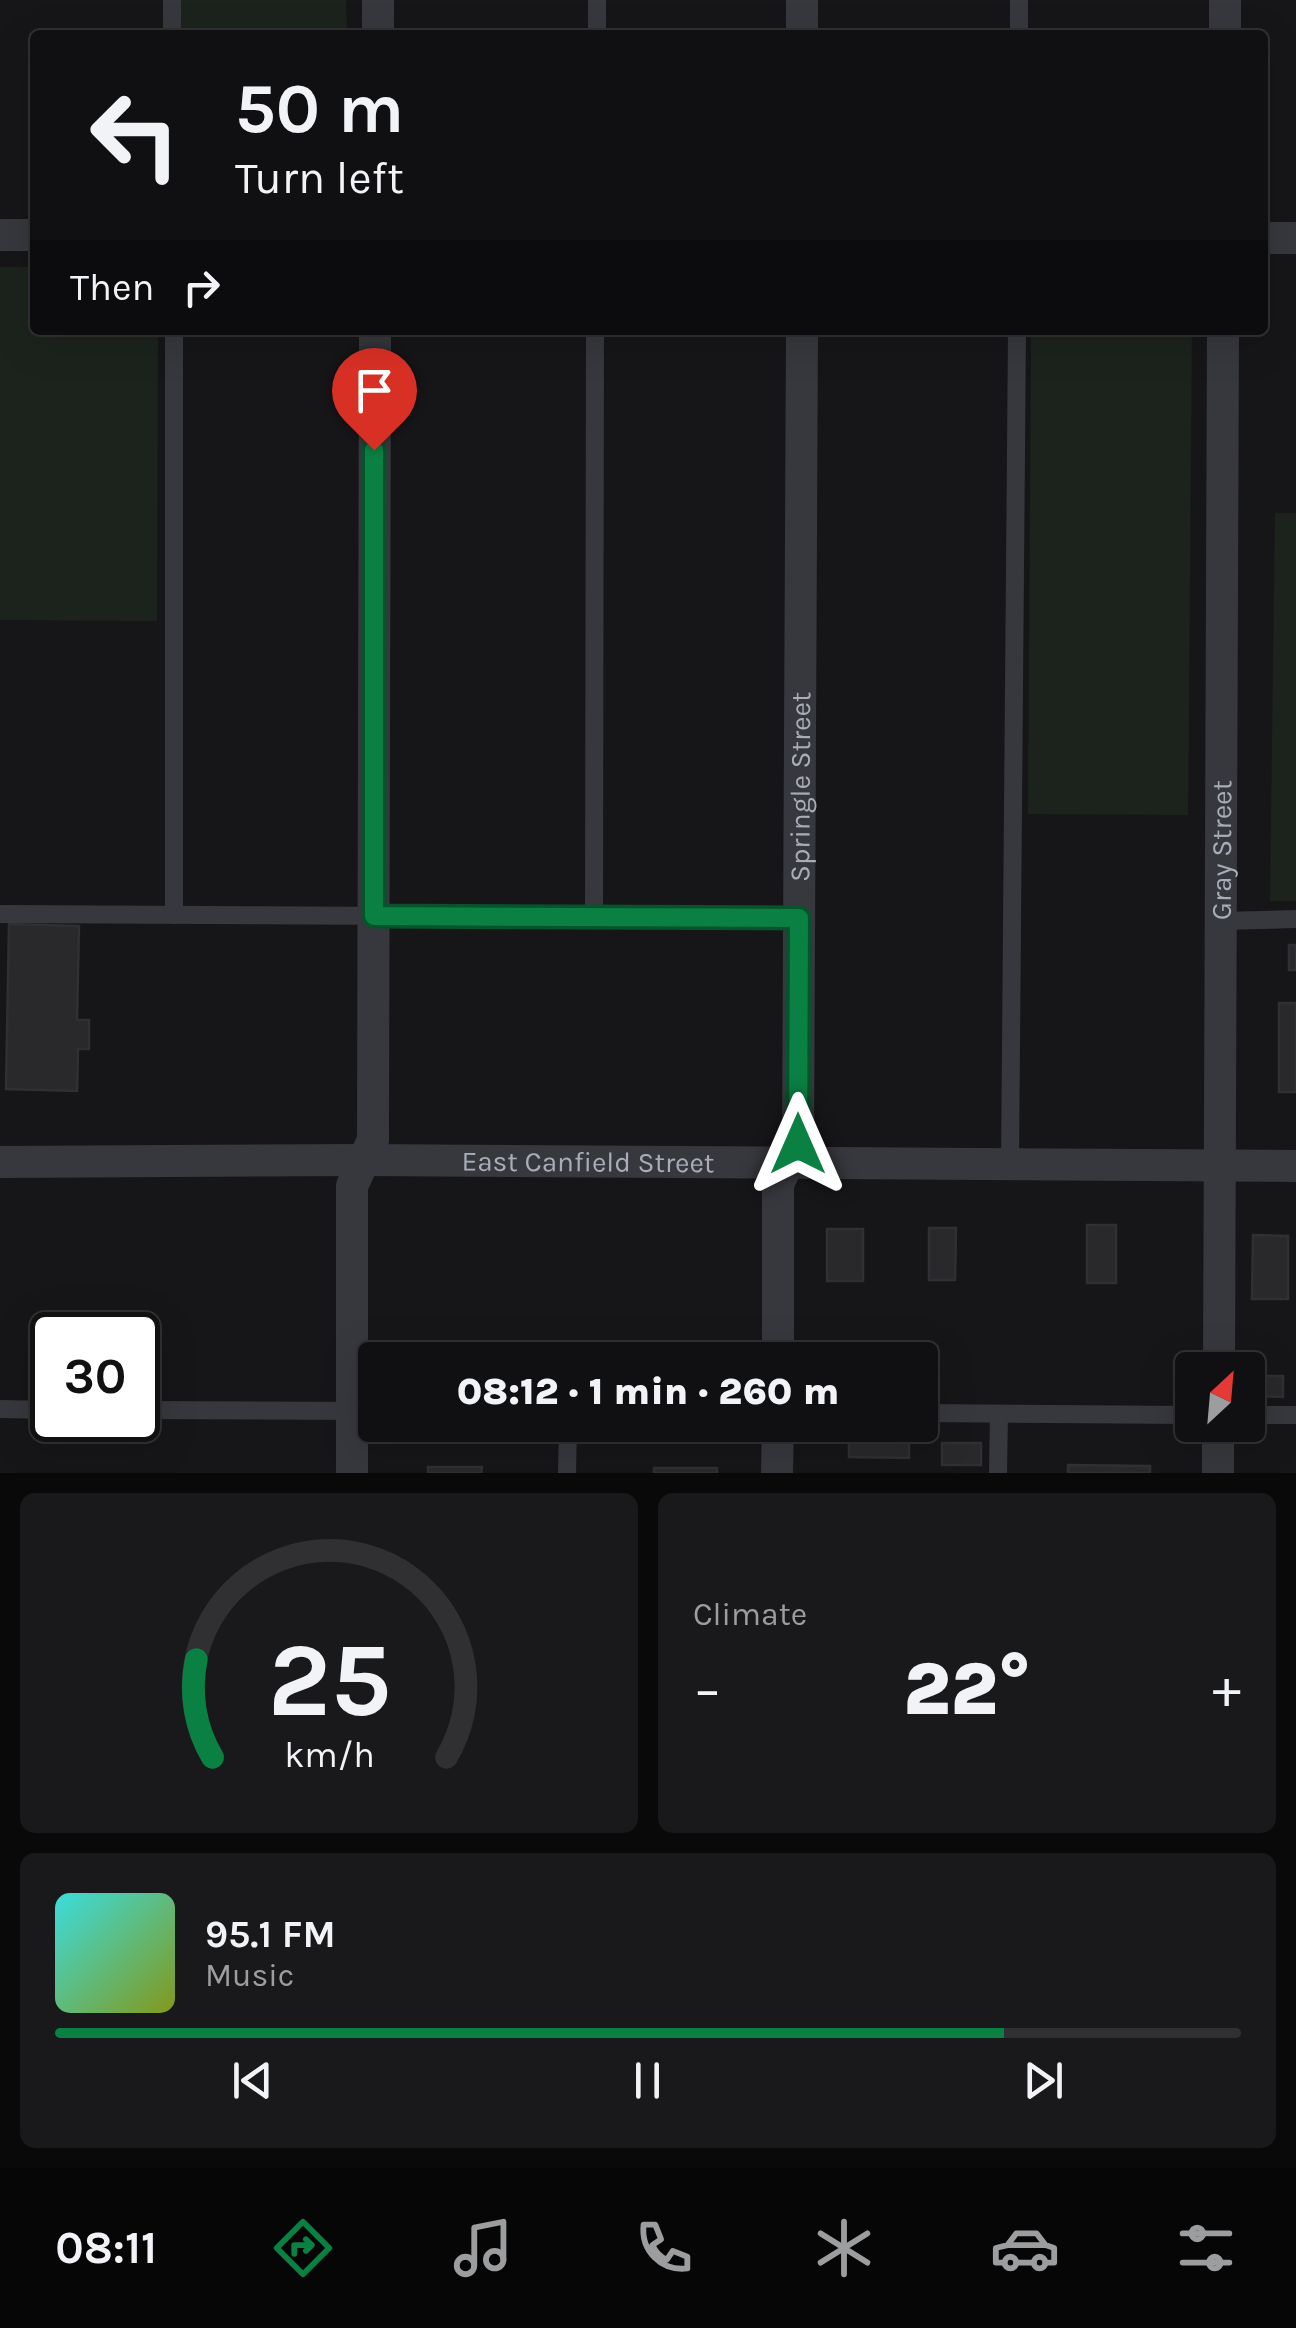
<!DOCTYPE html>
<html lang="en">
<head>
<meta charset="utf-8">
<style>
  :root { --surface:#101012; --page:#19191b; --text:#f1f3f6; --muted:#9c9d9f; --line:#303032; --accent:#0b8043 }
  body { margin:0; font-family:Karla,sans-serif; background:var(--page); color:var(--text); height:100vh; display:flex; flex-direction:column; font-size:38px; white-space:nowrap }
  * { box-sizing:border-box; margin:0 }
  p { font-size:32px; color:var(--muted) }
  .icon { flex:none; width:55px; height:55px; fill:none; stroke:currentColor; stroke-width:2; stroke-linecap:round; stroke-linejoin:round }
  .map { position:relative; height:1473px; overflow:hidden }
  .details { display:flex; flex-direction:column; gap:20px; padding:20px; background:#09090a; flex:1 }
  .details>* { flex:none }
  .top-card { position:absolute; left:30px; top:30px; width:1238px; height:305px; border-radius:10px; box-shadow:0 10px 40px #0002,0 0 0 2px var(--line); background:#101012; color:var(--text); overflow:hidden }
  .needle { width:65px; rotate:26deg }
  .tools { position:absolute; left:1175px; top:1352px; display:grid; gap:20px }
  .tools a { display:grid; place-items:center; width:90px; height:90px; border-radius:10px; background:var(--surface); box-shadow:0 10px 40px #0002,0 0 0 2px var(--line); font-size:50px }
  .speed { position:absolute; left:30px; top:1312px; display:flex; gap:20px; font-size:50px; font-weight:700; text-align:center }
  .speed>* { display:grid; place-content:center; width:130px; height:130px; border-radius:50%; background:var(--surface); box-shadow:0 10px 40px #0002,0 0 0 2px var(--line); line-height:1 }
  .speed .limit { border:5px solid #111; border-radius:15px; background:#fff; color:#111 }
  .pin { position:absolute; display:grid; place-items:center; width:85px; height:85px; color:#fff; margin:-102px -42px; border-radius:50% 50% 50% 0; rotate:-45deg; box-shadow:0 0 10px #0007 }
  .pin .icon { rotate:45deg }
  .me { position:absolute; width:110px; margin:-55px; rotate:0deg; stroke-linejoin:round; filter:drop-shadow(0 0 8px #0008) }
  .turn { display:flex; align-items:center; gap:35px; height:210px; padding:0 40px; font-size:45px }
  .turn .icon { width:130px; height:130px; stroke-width:2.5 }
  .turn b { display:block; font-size:70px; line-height:85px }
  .then { display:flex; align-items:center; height:95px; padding:0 40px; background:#0003; gap:20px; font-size:38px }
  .big { font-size:75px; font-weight:800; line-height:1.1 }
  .details .card { flex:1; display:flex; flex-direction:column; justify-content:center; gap:15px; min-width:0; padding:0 35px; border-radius:15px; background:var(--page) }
  .details .dial { align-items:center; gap:0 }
  .dial svg { height:260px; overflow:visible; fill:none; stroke:var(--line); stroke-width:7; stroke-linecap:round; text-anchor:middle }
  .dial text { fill:var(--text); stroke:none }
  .song { display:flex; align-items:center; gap:30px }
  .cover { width:120px; height:120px; border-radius:15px; background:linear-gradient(135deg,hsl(180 70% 55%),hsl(70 70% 35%)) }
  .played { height:10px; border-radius:5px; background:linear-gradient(90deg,var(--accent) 80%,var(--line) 80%) }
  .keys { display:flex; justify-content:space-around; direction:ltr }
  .heat { display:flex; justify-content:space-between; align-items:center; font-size:55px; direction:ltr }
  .details .tiles { flex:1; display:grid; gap:20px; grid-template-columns:1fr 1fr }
  .card:last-child { grid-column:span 2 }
  .trip { position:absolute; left:358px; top:1342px; width:580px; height:100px; border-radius:10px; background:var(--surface); box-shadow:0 10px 40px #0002,0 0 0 2px var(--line); font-weight:800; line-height:100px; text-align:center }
  .tab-bar { display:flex; height:160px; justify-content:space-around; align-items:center; background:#060607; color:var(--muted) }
  .tab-bar .icon { width:70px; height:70px }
  .tab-bar .on { color:var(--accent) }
  .tab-bar b { font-size:45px; color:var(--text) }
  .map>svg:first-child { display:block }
  .green { fill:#1c231d }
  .building { fill:#29292c; stroke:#303034; stroke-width:2.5 }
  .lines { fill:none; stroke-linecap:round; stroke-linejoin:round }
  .service { stroke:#37383d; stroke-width:18 }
  .minor { stroke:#37383d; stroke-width:32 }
  .route-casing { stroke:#07532c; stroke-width:25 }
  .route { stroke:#0b8043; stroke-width:18 }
  .labels { text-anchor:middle; stroke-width:10; stroke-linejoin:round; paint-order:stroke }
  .street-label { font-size:28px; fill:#a8adb8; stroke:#111113 }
</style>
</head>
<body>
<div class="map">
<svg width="1296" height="1473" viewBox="0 0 1296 1473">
  <rect width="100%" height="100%" fill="#161618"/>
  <g class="green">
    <path d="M180,0h166l1,35h-167z"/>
    <path d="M0,267h35v63h123l-1,291 -157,-1z"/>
    <path d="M1031,330h161l-4,485 -160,-1z"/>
    <path d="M1275,513h21v388h-26z"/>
  </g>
  <g class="building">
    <path d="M9,924l70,2 -2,94h12v29h-11l-1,42 -71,-2z"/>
    <rect x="1289" y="945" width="7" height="25"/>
    <rect x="1279" y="1003" width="17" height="89"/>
    <rect x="1087" y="1225" width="29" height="58"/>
    <path d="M929,1228h27l-1,52h-26z"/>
    <rect x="827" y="1229" width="36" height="52"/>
    <path d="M1253,1235l35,1v63h-36z"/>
    <path d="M1255,1376h28v21l-28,-1z"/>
    <path d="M849,1425h60v33l-60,-1z"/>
    <rect x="942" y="1443" width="39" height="22"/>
    <path d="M1068,1465l82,1v7h-82z"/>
    <path d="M428,1467h54l-1,6h-53z"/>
    <rect x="654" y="1468" width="63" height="5"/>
  </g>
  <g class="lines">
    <g class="service">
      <path d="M172,0v35"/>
      <path d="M597,35v-35"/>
      <path d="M1019,35v-35"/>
      <path d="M174,330v585"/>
      <path d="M0,914l799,4"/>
      <path d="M594,917l1,-587"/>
      <path d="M1221,921l75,-2"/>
      <path d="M1010,1165l7,-835"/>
      <path d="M0,1409l52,1"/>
      <path d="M138,1410l237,1"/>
      <path d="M920,1413l272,2"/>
      <path d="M1248,1415h48"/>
      <path d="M567,1473l1,-48"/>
      <path d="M998,1473l1,-59"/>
    </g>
    <g class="minor">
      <path d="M378,0v35"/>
      <path d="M802,35v-35"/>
      <path d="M1225,35v-35"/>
      <path d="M0,235h35"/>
      <path d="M1262,238h34"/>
      <path id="s1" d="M0,1162l364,-2 932,6"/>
      <path id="s2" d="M778,1360v-176l20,-40 4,-814"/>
      <path id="s3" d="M1219,1370l4,-1040"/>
      <path d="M352,1473v-287l21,-46 2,-810"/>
      <path d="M777,1473l1,-48"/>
      <path d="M1218,1473v-48"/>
    </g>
  </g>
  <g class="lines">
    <defs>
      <path id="route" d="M374,450v466l425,2 -1,226"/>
    </defs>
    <use href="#route" class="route-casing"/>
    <use href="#route" class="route"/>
  </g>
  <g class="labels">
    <g class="street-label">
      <text dy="10" stroke="none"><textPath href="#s2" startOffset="578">Springle Street</textPath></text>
      <text dy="10" stroke="none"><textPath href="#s3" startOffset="520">Gray Street</textPath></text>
      <text dy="10" stroke="none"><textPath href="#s1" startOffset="588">East Canfield Street</textPath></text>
    </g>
  </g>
</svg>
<div class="tools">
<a><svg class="needle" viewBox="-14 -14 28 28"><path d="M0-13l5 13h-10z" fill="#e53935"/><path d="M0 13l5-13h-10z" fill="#9c9d9f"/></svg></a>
</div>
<div class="speed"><div class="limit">30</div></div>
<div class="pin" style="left:374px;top:450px;background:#d93025"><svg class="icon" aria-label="arrive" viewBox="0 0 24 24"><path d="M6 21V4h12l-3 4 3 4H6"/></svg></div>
<svg class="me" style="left:798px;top:1144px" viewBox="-20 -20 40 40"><path d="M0-17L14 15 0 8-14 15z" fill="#0b8043" stroke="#fff" stroke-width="4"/></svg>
<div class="trip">08:12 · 1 min · 260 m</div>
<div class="top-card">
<div class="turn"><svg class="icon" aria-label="left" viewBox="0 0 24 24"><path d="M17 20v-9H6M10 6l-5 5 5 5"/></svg><div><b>50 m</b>Turn left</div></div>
<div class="then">Then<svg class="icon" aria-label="right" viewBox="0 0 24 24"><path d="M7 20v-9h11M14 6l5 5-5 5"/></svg></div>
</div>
</div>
<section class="details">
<div class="tiles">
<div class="card dial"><svg viewBox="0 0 100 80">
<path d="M14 69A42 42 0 1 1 86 69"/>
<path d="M14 69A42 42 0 0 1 9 39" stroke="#0b8043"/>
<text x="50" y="56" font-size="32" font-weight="700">25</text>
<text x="50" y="72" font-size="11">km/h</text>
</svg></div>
<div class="card"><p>Climate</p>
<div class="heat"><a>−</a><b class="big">22°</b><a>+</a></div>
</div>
<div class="card">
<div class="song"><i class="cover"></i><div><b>95.1 FM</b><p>Music</p></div></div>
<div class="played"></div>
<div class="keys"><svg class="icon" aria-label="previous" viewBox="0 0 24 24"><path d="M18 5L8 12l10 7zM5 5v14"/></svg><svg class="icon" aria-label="pause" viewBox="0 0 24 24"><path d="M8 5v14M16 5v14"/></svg><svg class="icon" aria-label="next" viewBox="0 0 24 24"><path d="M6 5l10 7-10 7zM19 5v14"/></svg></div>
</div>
</div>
</section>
<nav class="tab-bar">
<b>08:11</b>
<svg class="icon on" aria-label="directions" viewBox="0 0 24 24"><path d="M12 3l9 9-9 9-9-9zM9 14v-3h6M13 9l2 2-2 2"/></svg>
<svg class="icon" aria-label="music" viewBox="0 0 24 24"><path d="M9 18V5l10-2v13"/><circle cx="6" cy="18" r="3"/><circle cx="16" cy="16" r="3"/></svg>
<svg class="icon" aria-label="phone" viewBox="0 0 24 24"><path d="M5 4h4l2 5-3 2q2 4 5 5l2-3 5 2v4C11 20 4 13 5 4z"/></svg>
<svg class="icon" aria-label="climate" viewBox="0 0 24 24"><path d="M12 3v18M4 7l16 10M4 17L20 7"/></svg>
<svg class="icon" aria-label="car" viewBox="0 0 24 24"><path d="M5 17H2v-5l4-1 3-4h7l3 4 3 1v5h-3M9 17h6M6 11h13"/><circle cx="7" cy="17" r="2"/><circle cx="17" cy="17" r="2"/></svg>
<svg class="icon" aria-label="filters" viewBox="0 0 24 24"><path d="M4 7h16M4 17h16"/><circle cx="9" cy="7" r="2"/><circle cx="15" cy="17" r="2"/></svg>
</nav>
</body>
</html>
